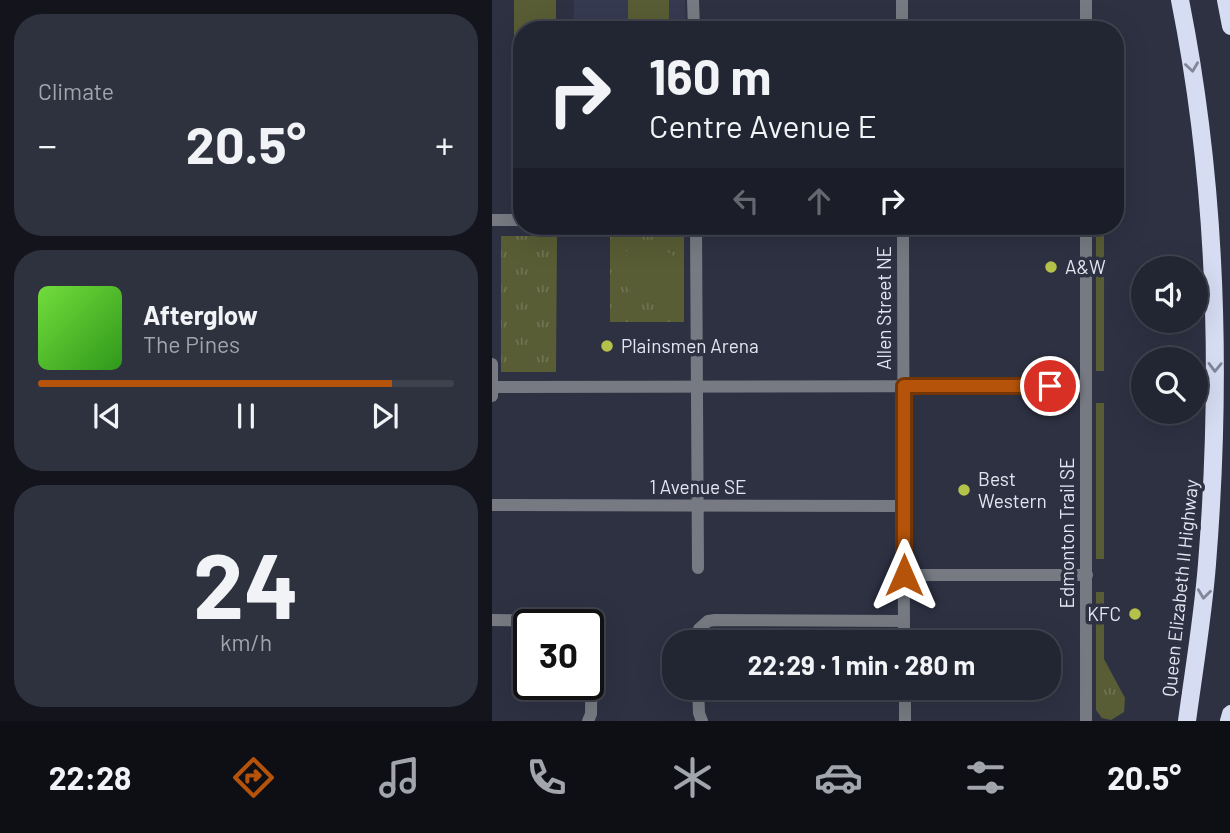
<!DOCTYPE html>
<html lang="en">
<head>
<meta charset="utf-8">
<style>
  :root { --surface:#222532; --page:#2e313e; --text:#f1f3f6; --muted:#a2a5ac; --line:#3f424d; --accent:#b45309 }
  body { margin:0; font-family:Barlow,sans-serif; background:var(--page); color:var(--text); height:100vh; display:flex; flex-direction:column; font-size:26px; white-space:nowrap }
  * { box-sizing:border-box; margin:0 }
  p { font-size:23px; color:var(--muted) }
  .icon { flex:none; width:38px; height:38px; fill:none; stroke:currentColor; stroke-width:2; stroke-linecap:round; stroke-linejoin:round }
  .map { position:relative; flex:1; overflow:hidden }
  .drawer { display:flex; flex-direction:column; gap:14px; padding:14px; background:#13141c; width:492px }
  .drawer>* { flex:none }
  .hud { position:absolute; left:21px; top:21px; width:611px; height:214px; border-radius:28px; box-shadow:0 7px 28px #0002,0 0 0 2px var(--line); background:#222532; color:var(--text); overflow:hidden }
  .buttons { position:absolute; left:639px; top:256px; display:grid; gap:14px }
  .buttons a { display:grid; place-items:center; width:77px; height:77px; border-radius:50%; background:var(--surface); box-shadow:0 7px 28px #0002,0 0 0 2px var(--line); font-size:35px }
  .speed { position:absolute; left:21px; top:609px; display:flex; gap:14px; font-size:35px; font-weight:700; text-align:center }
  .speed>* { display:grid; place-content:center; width:91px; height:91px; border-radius:50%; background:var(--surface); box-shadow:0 7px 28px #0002,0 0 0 2px var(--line); line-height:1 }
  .speed .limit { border:4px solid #111; border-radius:10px; background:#fff; color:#111 }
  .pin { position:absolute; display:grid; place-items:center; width:60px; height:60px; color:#fff; margin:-30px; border:4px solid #fff; border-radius:50%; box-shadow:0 2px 7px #0007 }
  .me { position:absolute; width:77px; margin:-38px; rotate:0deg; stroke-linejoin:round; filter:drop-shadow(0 0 5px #0008) }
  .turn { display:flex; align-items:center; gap:24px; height:147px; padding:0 21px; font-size:32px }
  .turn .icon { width:91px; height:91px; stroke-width:2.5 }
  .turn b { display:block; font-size:49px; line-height:60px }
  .lanes { display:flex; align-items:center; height:66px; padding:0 21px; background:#0003; justify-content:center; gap:35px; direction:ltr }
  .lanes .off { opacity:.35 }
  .big { font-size:52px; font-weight:700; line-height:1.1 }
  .drawer .widget { flex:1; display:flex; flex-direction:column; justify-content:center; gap:10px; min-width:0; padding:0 24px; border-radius:28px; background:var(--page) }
  .drawer .dial { align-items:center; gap:0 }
  .dial b { font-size:91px; line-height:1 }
  .song { display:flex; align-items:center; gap:21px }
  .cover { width:84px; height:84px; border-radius:10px; background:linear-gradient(135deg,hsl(100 70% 55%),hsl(110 70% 35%)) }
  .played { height:7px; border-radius:4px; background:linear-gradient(90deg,var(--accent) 85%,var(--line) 85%) }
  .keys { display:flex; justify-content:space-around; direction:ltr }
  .heat { display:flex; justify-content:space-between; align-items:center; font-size:38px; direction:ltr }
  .trip { position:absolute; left:170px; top:630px; width:399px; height:70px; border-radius:28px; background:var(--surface); box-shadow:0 7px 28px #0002,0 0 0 2px var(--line); font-weight:700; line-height:70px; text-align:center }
  .tabs { display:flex; height:112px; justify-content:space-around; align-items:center; background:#0e0f14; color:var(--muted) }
  .tabs .icon { width:49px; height:49px }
  .tabs .selected { color:var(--accent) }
  .tabs b { font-size:32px; color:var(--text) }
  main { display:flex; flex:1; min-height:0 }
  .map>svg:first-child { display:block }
  .built { fill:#363a51 }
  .grass { fill:url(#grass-tufts) }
  .garden { fill:#585d35 }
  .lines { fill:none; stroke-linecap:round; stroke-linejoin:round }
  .minor { stroke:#777a82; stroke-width:12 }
  .highway { stroke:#d6dcf2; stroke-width:18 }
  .oneway { stroke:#82869a }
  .route-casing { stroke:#753606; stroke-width:18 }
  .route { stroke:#b45309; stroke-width:12 }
  .poi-dot { fill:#b5c249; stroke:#2d3142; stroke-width:2.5 }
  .labels { text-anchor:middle; stroke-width:7; stroke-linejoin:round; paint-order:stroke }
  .poi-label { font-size:19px; fill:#e3e6f1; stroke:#2d3142; text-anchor:start }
  .street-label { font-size:19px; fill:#e3e6f1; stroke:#2d3142 }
</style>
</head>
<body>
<main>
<section class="drawer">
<div class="widget"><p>Climate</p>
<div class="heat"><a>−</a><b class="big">20.5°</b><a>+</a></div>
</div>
<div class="widget">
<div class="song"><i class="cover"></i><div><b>Afterglow</b><p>The Pines</p></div></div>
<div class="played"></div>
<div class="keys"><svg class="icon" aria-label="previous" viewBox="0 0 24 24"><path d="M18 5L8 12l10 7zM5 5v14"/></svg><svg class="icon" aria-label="pause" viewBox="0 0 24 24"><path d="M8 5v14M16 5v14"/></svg><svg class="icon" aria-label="next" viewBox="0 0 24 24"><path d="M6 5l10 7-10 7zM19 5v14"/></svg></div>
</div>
<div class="widget dial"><b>24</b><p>km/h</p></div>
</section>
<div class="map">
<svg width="739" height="721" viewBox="0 0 739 721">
  <defs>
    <pattern id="grass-tufts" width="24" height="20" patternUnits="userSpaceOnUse" patternTransform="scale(1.75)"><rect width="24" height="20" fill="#585d35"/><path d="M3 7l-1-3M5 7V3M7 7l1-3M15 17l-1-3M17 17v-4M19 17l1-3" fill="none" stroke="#707453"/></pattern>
  </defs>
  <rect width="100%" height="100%" fill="#2d3142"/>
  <path class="built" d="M82,0h111l1,30h-113z"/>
  <g class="grass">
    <path d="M9,236h56l-1,136h-55z"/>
    <rect x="118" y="236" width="74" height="86"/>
    <path d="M612,236v135h-8v-134z"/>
    <rect x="604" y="403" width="8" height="156"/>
    <path d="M604,592h8v67l21,39 -1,14 -13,8 -9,-2 -6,-8z"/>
  </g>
  <g class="garden">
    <path d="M22,0h42v30h-34v35h-8z"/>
    <rect x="136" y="0" width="41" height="30"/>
    <path d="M126,251l50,1 7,5 1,48c-41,0 -56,-12 -58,-54z"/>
  </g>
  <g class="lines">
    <g class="minor">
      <path d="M201,0l1,30"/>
      <path d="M410,0v30"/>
      <path d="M594,0v30"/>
      <path d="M0,220h30"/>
      <path d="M204,226l2,342"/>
      <path d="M411,226l1,416"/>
      <path d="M594,226v495"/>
      <path d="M0,364v32"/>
      <path d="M0,387l594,-1"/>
      <path d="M0,505l412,1"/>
      <path d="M412,575h183"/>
      <path d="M0,620l80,1 12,4"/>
      <path d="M205,642l2,-13 9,-8 7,-1 189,1"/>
      <path d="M206,688l1,25 3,8"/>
      <path d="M413,688v33"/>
      <path d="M96,721l3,-7 1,-77 -4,-9"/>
    </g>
    <g class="highway">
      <path d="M688,0c37,185 42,376 27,564 -4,52 -13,105 -20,157"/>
      <path d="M734,0l5,26"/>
      <path d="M737,721l2,-7"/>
    </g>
  </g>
  <defs><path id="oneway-chevron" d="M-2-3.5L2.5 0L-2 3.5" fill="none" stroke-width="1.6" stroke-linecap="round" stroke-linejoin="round" transform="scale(1.75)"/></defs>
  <g class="oneway">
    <use href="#oneway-chevron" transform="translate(700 67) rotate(82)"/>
    <use href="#oneway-chevron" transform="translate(723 367) rotate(91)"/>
    <use href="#oneway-chevron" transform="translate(712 594) rotate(97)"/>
  </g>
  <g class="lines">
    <defs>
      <path id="route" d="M412,575v-189h146"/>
    </defs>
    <use href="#route" class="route-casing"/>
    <use href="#route" class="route"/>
  </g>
  <g class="poi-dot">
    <circle cx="559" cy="267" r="7"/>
    <circle cx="115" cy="346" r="7"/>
    <circle cx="472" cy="490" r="7"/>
    <circle cx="643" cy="614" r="7"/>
  </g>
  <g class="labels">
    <g class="poi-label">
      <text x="573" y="274">A&amp;W</text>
      <text x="129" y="353">Plainsmen Arena</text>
      <text x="486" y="486">Best<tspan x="486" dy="22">Western</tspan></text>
      <text x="629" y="621" text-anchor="end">KFC</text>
    </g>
    <g class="street-label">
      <text transform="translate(392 308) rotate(-90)" y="7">Allen Street NE</text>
      <text x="206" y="494">1 Avenue SE</text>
      <text transform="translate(575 533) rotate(-90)" y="7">Edmonton Trail SE</text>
      <text transform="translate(688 588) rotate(-84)" y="7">Queen Elizabeth II Highway</text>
    </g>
  </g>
</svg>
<div class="buttons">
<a><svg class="icon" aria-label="sound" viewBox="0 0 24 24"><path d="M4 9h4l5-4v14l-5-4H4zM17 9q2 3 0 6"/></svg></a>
<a><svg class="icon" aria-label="search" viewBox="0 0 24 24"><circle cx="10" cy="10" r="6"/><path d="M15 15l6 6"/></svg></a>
</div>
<div class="speed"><div class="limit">30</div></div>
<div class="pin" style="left:558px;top:386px;background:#d93025"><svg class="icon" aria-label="arrive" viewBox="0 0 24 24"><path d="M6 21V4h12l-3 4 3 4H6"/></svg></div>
<svg class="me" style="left:412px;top:575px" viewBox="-20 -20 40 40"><path d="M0-17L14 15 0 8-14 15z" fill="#b45309" stroke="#fff" stroke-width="4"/></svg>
<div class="trip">22:29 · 1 min · 280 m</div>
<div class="hud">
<div class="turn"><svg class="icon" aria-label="right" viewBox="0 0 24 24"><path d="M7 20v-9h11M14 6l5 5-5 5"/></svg><div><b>160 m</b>Centre Avenue E</div></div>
<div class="lanes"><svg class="icon off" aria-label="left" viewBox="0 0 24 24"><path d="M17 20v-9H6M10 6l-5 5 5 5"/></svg><svg class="icon off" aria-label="ahead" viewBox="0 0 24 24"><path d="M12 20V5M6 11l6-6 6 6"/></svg><svg class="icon" aria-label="right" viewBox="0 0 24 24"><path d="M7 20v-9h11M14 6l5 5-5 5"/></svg></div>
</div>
</div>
</main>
<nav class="tabs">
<b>22:28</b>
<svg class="icon selected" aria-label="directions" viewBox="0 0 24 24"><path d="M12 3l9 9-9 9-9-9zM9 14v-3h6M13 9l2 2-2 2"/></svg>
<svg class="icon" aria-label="music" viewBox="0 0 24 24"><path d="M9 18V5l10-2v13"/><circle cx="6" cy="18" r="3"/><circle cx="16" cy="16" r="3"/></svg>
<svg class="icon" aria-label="phone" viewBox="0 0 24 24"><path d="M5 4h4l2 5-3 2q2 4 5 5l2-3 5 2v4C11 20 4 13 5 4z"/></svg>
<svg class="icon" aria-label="climate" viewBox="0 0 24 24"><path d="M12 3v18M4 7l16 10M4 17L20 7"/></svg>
<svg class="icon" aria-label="car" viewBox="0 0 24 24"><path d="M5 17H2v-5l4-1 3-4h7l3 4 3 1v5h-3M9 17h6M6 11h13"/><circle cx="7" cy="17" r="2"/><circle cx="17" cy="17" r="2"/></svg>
<svg class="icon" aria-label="filters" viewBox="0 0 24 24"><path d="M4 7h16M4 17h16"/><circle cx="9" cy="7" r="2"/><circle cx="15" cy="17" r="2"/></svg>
<b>20.5°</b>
</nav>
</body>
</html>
